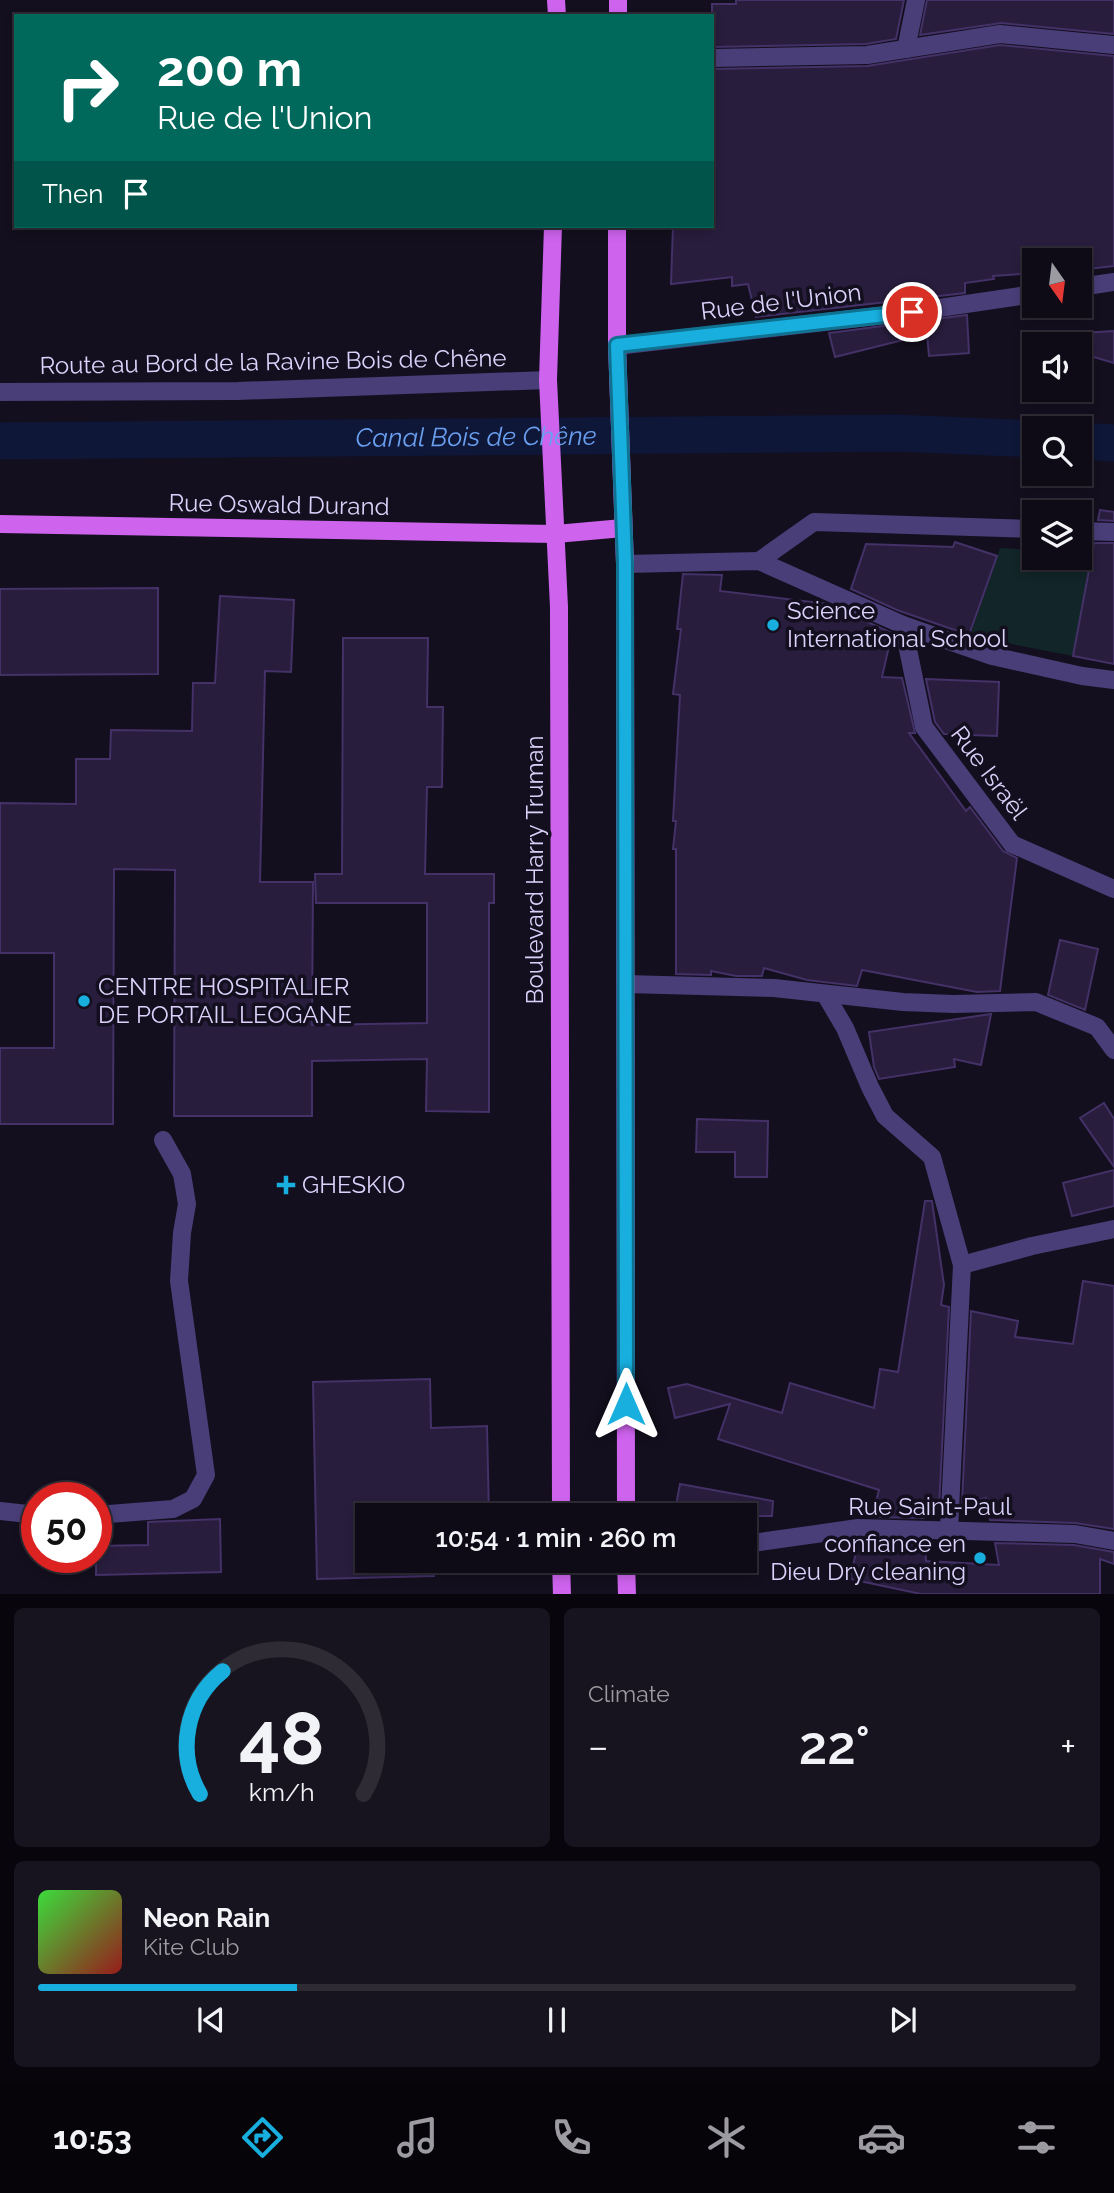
<!DOCTYPE html>
<html lang="en">
<head>
<meta charset="utf-8">
<style>
  :root { --surface:#0e0b16; --page:#17141f; --text:#f1f3f6; --muted:#9b9ba1; --line:#2e2b35; --accent:#18afdf }
  body { margin:0; font-family:Raleway,sans-serif; background:var(--page); color:var(--text); height:100vh; display:flex; flex-direction:column; font-size:26px; white-space:nowrap }
  * { box-sizing:border-box; margin:0 }
  p { font-size:23px; color:var(--muted) }
  .icon { flex:none; width:38px; height:38px; fill:none; stroke:currentColor; stroke-width:2; stroke-linecap:round; stroke-linejoin:round }
  .map { position:relative; height:1594px; overflow:hidden }
  .panel { display:flex; flex-direction:column; gap:14px; padding:14px; background:#08060c; flex:1 }
  .panel>* { flex:none }
  .hud { position:absolute; left:14px; top:14px; width:700px; height:214px; border-radius:0px; box-shadow:0 4px 10px #0003,0 0 0 2px var(--line); background:#00695c; color:#fff; overflow:hidden }
  .needle { width:46px; rotate:166deg }
  .fabs { position:absolute; left:1022px; top:248px; display:grid; gap:14px }
  .fabs a { display:grid; place-items:center; width:70px; height:70px; border-radius:0px; background:var(--surface); box-shadow:0 4px 10px #0003,0 0 0 2px var(--line); font-size:35px }
  .speed { position:absolute; left:21px; top:1482px; display:flex; gap:14px; font-size:35px; font-weight:700; text-align:center }
  .speed>* { display:grid; place-content:center; width:91px; height:91px; border-radius:50%; background:var(--surface); box-shadow:0 4px 10px #0003,0 0 0 2px var(--line); line-height:1 }
  .speed .limit { border:10px solid #d22; background:#fff; color:#111 }
  .pin { position:absolute; display:grid; place-items:center; width:60px; height:60px; color:#fff; margin:-30px; border:4px solid #fff; border-radius:50%; box-shadow:0 2px 7px #0007 }
  .me { position:absolute; width:77px; margin:-38px; rotate:0deg; stroke-linejoin:round; filter:drop-shadow(0 0 5px #0008) }
  .turn { display:flex; align-items:center; gap:24px; height:147px; padding:0 28px; font-size:32px }
  .turn .icon { width:91px; height:91px; stroke-width:2.5 }
  .turn b { display:block; font-size:49px; line-height:60px }
  .then { display:flex; align-items:center; height:66px; padding:0 28px; background:#0003; gap:14px; font-size:26px }
  .big { font-size:52px; font-weight:600; line-height:1.1 }
  .panel .widget { flex:1; display:flex; flex-direction:column; justify-content:center; gap:10px; min-width:0; padding:0 24px; border-radius:10px; background:var(--page) }
  .panel .dial { align-items:center; gap:0 }
  .dial svg { height:182px; overflow:visible; fill:none; stroke:var(--line); stroke-width:7; stroke-linecap:round; text-anchor:middle }
  .dial text { fill:var(--text); stroke:none }
  .song { display:flex; align-items:center; gap:21px }
  .cover { width:84px; height:84px; border-radius:10px; background:linear-gradient(135deg,hsl(120 70% 55%),hsl(0 70% 35%)) }
  .played { height:7px; border-radius:4px; background:linear-gradient(90deg,var(--accent) 25%,var(--line) 25%) }
  .keys { display:flex; justify-content:space-around; direction:ltr }
  .heat { display:flex; justify-content:space-between; align-items:center; font-size:38px; direction:ltr }
  .panel .tiles { flex:1; display:grid; gap:14px; grid-template-columns:1fr 1fr }
  .widget:last-child { grid-column:span 2 }
  .trip { position:absolute; left:355px; top:1503px; width:402px; height:70px; border-radius:0px; background:var(--surface); box-shadow:0 4px 10px #0003,0 0 0 2px var(--line); font-weight:600; line-height:70px; text-align:center }
  .menu { display:flex; height:112px; justify-content:space-around; align-items:center; background:#060409; color:var(--muted) }
  .menu .icon { width:49px; height:49px }
  .menu .selected { color:var(--accent) }
  .menu b { font-size:32px; color:var(--text) }
  .map>svg:first-child { display:block }
  .green { fill:#122528 }
  .lines { fill:none; stroke-linecap:round; stroke-linejoin:round }
  .canal { stroke:#0e1738; stroke-width:37 }
  .building { fill:#281d3d; stroke:#433167; stroke-width:2 }
  .minor { stroke:#493e78; stroke-width:18 }
  .major { stroke:#ce63ee; stroke-width:18 }
  .route-casing { stroke:#107291; stroke-width:18 }
  .route { stroke:#18afdf; stroke-width:12 }
  .poi-dot { fill:#18afdf; stroke:#130f1e; stroke-width:2.5 }
  .labels { text-anchor:middle; stroke-width:7; stroke-linejoin:round; paint-order:stroke }
  .street-label { font-size:24px; fill:#dbd1fa; stroke:#130f1e }
  .poi-label { font-size:24px; fill:#dbd1fa; stroke:#130f1e; text-anchor:start }
  .water-label { font-size:26px; font-style:italic; fill:#6a9fef; stroke:#130f1e }
</style>
</head>
<body>
<div class="map">
<svg width="1114" height="1595" viewBox="0 0 1114 1595">
  <rect width="100%" height="100%" fill="#130f1e"/>
  <path class="green" d="M1000,548l34,2v8h46v-5l12,1 -19,102 -103,-20z"/>
  <g class="lines">
    <g class="canal">
      <path id="s1" d="M0,441l896,-8 138,6"/>
      <path d="M1080,441l34,2"/>
    </g>
  </g>
  <g class="building">
    <path d="M736,0h168l-8,39 -30,5 -154,3v-43h24z"/>
    <path d="M927,0h187v34l-113,-11 -81,12z"/>
    <path d="M1000,45l114,11v210l-34,4v-9h-46v12l-41,3 1,3 -29,4v10l-209,24 -8,-33 -16,2v-9l-61,7 2,-58h39v-157l155,-3z"/>
    <path d="M967,315l2,38 -40,3 -2,-22 -92,23 -6,-24z"/>
    <path d="M1114,331v32l-34,-10v-8h-30l-16,-5 1,-4z"/>
    <path d="M1100,510l14,2v9l-16,-1z"/>
    <path d="M955,542l42,14 -28,79 -72,-25 -46,-21 15,-45 87,3z"/>
    <path d="M1094,543h20v121l-41,-8z"/>
    <path d="M683,574l39,1 -2,16 108,13 64,29 -10,44 20,1 13,55h-6l57,78 4,-4 33,44 14,7 -17,133 -23,1 -115,-22 -5,16 -50,-6 -43,-12 -2,8h-26l-25,-5v4l-35,-1v-125h-3l3,-28h-3l7,-126 -7,-1 8,-65h-4z"/>
    <path d="M158,588v86l-158,1v-86z"/>
    <path d="M220,596l74,4 -3,72 -26,-1 -5,211h53l-1,143 115,-2v-120h-111l-1,-29h27l1,-236h85l-1,69h16l-1,80h-15l-2,87h69v29h-5v209l-63,-1 1,-52 -115,2v55h-138l1,-246 -61,-1 -1,255h-113v-76h54v-95h-54v-150l76,1v-45h34l1,-29 81,1 1,-48h22z"/>
    <path d="M926,679l73,3 -2,54 -53,-2 -9,-12z"/>
    <path d="M1060,940l38,9 -13,61 -37,-15z"/>
    <path d="M991,1014l-10,51 -27,-6 1,8 -76,12 -5,-12 -5,-35z"/>
    <path d="M1104,1103l10,16v48l-34,-49z"/>
    <path d="M697,1119l71,2 -1,56h-32v-25h-39z"/>
    <path d="M1114,1170v36l-42,10 -9,-33z"/>
    <path d="M925,1201h7l12,84 -3,20 8,2 -10,201 -15,3v7l-52,-1 7,-27 -161,-51 12,-35 -55,14 -7,-30 19,-4 95,29 8,-30 84,25 6,-39 18,3z"/>
    <path d="M1083,1281l31,5v243l-39,-6 -85,-3 -4,-22 -24,5 9,-192 47,10 -3,16 58,7z"/>
    <path d="M430,1379l1,49 56,-2 2,90h-121v45h65l1,15 -117,3 -4,-197z"/>
    <path d="M680,1484l93,17 -1,15h-98z"/>
    <path d="M220,1519l1,53 -125,3v-29l52,-1v-23z"/>
    <path d="M859,1539l66,2 1,20 73,4 -4,-22 79,2 40,7v12l-14,-5v35h-179l-71,-15z"/>
  </g>
  <g class="lines">
    <g class="minor">
      <path d="M906,49l10,-49"/>
      <path d="M712,58l155,-3 133,-21 114,11"/>
      <path d="M1080,287l34,-5"/>
      <path d="M617,346l295,-34 122,-18"/>
      <path d="M0,392l238,-1 310,-11"/>
      <path d="M1080,531l34,1"/>
      <path d="M759,561l55,-39 220,7"/>
      <path d="M625,564l134,-3 144,64 89,31 90,20 32,4"/>
      <path d="M903,625l21,102 88,117 102,45"/>
      <path d="M626,984l148,4 129,14 50,2 83,-2 61,25 17,23"/>
      <path d="M825,994l20,34 25,59 15,29 47,41 30,108 -13,265"/>
      <path d="M962,1265l70,-19 82,-17"/>
      <path d="M0,1511l37,4"/>
      <path d="M96,1515l77,-6 20,-10 13,-24 -27,-194 3,-48 5,-29 -5,-30 -19,-34"/>
      <path d="M746,1544l112,-16 217,6 39,7"/>
    </g>
    <g class="major">
      <path d="M556,0l1,16"/>
      <path d="M618,0v16"/>
      <path d="M553,226l-5,154 11,227 2,909"/>
      <path d="M617,226v120l8,218 1,952"/>
      <path d="M0,524l556,10 67,-6"/>
      <path d="M561,1561l1,34"/>
      <path d="M626,1561l1,34"/>
    </g>
  </g>
  <g class="lines">
    <defs>
      <path id="route" d="M626,1404l-1,-840 -8,-219 295,-33"/>
    </defs>
    <use href="#route" class="route-casing"/>
    <use href="#route" class="route"/>
  </g>
  <g class="poi-dot">
    <circle cx="773" cy="625" r="7"/>
    <circle cx="84" cy="1001" r="7"/>
    <path d="M282.5 1174.5h7v7h7v7h-7v7h-7v-7h-7v-7h7z"/>
    <circle cx="980" cy="1558" r="7"/>
  </g>
  <g class="labels">
    <g class="street-label">
      <text transform="translate(781 302) rotate(-7)" y="8">Rue de l'Union</text>
      <text transform="translate(273 362) rotate(-1)" y="8">Route au Bord de la Ravine Bois de Chêne</text>
      <text transform="translate(279 505) rotate(1)" y="8">Rue Oswald Durand</text>
      <text transform="translate(989 773) rotate(53)" y="8">Rue Israël</text>
      <text transform="translate(535 870) rotate(-90)" y="8">Boulevard Harry Truman</text>
      <text x="930" y="1515">Rue Saint-Paul</text>
    </g>
    <g class="poi-label">
      <text x="787" y="619">Science<tspan x="787" dy="28">International School</tspan></text>
      <text x="98" y="995">CENTRE HOSPITALIER<tspan x="98" dy="28">DE PORTAIL LEOGANE</tspan></text>
      <text x="302" y="1193">GHESKIO</text>
      <text x="966" y="1552" text-anchor="end">confiance en<tspan x="966" dy="28">Dieu Dry cleaning</tspan></text>
    </g>
    <g class="water-label">
      <text dy="9" stroke="none"><textPath href="#s1" startOffset="476">Canal Bois de Chêne</textPath></text>
    </g>
  </g>
</svg>
<div class="fabs">
<a><svg class="needle" viewBox="-14 -14 28 28"><path d="M0-13l5 13h-10z" fill="#e53935"/><path d="M0 13l5-13h-10z" fill="#9b9ba1"/></svg></a>
<a><svg class="icon" aria-label="sound" viewBox="0 0 24 24"><path d="M4 9h4l5-4v14l-5-4H4zM17 9q2 3 0 6"/></svg></a>
<a><svg class="icon" aria-label="search" viewBox="0 0 24 24"><circle cx="10" cy="10" r="6"/><path d="M15 15l6 6"/></svg></a>
<a><svg class="icon" aria-label="layers" viewBox="0 0 24 24"><path d="M12 4l9 5-9 5-9-5zM3 14l9 5 9-5"/></svg></a>
</div>
<div class="speed"><div class="limit">50</div></div>
<div class="pin" style="left:912px;top:312px;background:#d93025"><svg class="icon" aria-label="arrive" viewBox="0 0 24 24"><path d="M6 21V4h12l-3 4 3 4H6"/></svg></div>
<svg class="me" style="left:626px;top:1404px" viewBox="-20 -20 40 40"><path d="M0-17L14 15 0 8-14 15z" fill="#18afdf" stroke="#fff" stroke-width="4"/></svg>
<div class="trip">10:54 · 1 min · 260 m</div>
<div class="hud">
<div class="turn"><svg class="icon" aria-label="right" viewBox="0 0 24 24"><path d="M7 20v-9h11M14 6l5 5-5 5"/></svg><div><b>200 m</b>Rue de l'Union</div></div>
<div class="then">Then<svg class="icon" aria-label="arrive" viewBox="0 0 24 24"><path d="M6 21V4h12l-3 4 3 4H6"/></svg></div>
</div>
</div>
<section class="panel">
<div class="tiles">
<div class="widget dial"><svg viewBox="0 0 100 80">
<path d="M14 69A42 42 0 1 1 86 69"/>
<path d="M14 69A42 42 0 0 1 24 15" stroke="#18afdf"/>
<text x="50" y="56" font-size="32" font-weight="700">48</text>
<text x="50" y="72" font-size="11">km/h</text>
</svg></div>
<div class="widget"><p>Climate</p>
<div class="heat"><a>−</a><b class="big">22°</b><a>+</a></div>
</div>
<div class="widget">
<div class="song"><i class="cover"></i><div><b>Neon Rain</b><p>Kite Club</p></div></div>
<div class="played"></div>
<div class="keys"><svg class="icon" aria-label="previous" viewBox="0 0 24 24"><path d="M18 5L8 12l10 7zM5 5v14"/></svg><svg class="icon" aria-label="pause" viewBox="0 0 24 24"><path d="M8 5v14M16 5v14"/></svg><svg class="icon" aria-label="next" viewBox="0 0 24 24"><path d="M6 5l10 7-10 7zM19 5v14"/></svg></div>
</div>
</div>
</section>
<nav class="menu">
<b>10:53</b>
<svg class="icon selected" aria-label="directions" viewBox="0 0 24 24"><path d="M12 3l9 9-9 9-9-9zM9 14v-3h6M13 9l2 2-2 2"/></svg>
<svg class="icon" aria-label="music" viewBox="0 0 24 24"><path d="M9 18V5l10-2v13"/><circle cx="6" cy="18" r="3"/><circle cx="16" cy="16" r="3"/></svg>
<svg class="icon" aria-label="phone" viewBox="0 0 24 24"><path d="M5 4h4l2 5-3 2q2 4 5 5l2-3 5 2v4C11 20 4 13 5 4z"/></svg>
<svg class="icon" aria-label="climate" viewBox="0 0 24 24"><path d="M12 3v18M4 7l16 10M4 17L20 7"/></svg>
<svg class="icon" aria-label="car" viewBox="0 0 24 24"><path d="M5 17H2v-5l4-1 3-4h7l3 4 3 1v5h-3M9 17h6M6 11h13"/><circle cx="7" cy="17" r="2"/><circle cx="17" cy="17" r="2"/></svg>
<svg class="icon" aria-label="filters" viewBox="0 0 24 24"><path d="M4 7h16M4 17h16"/><circle cx="9" cy="7" r="2"/><circle cx="15" cy="17" r="2"/></svg>
</nav>
</body>
</html>
